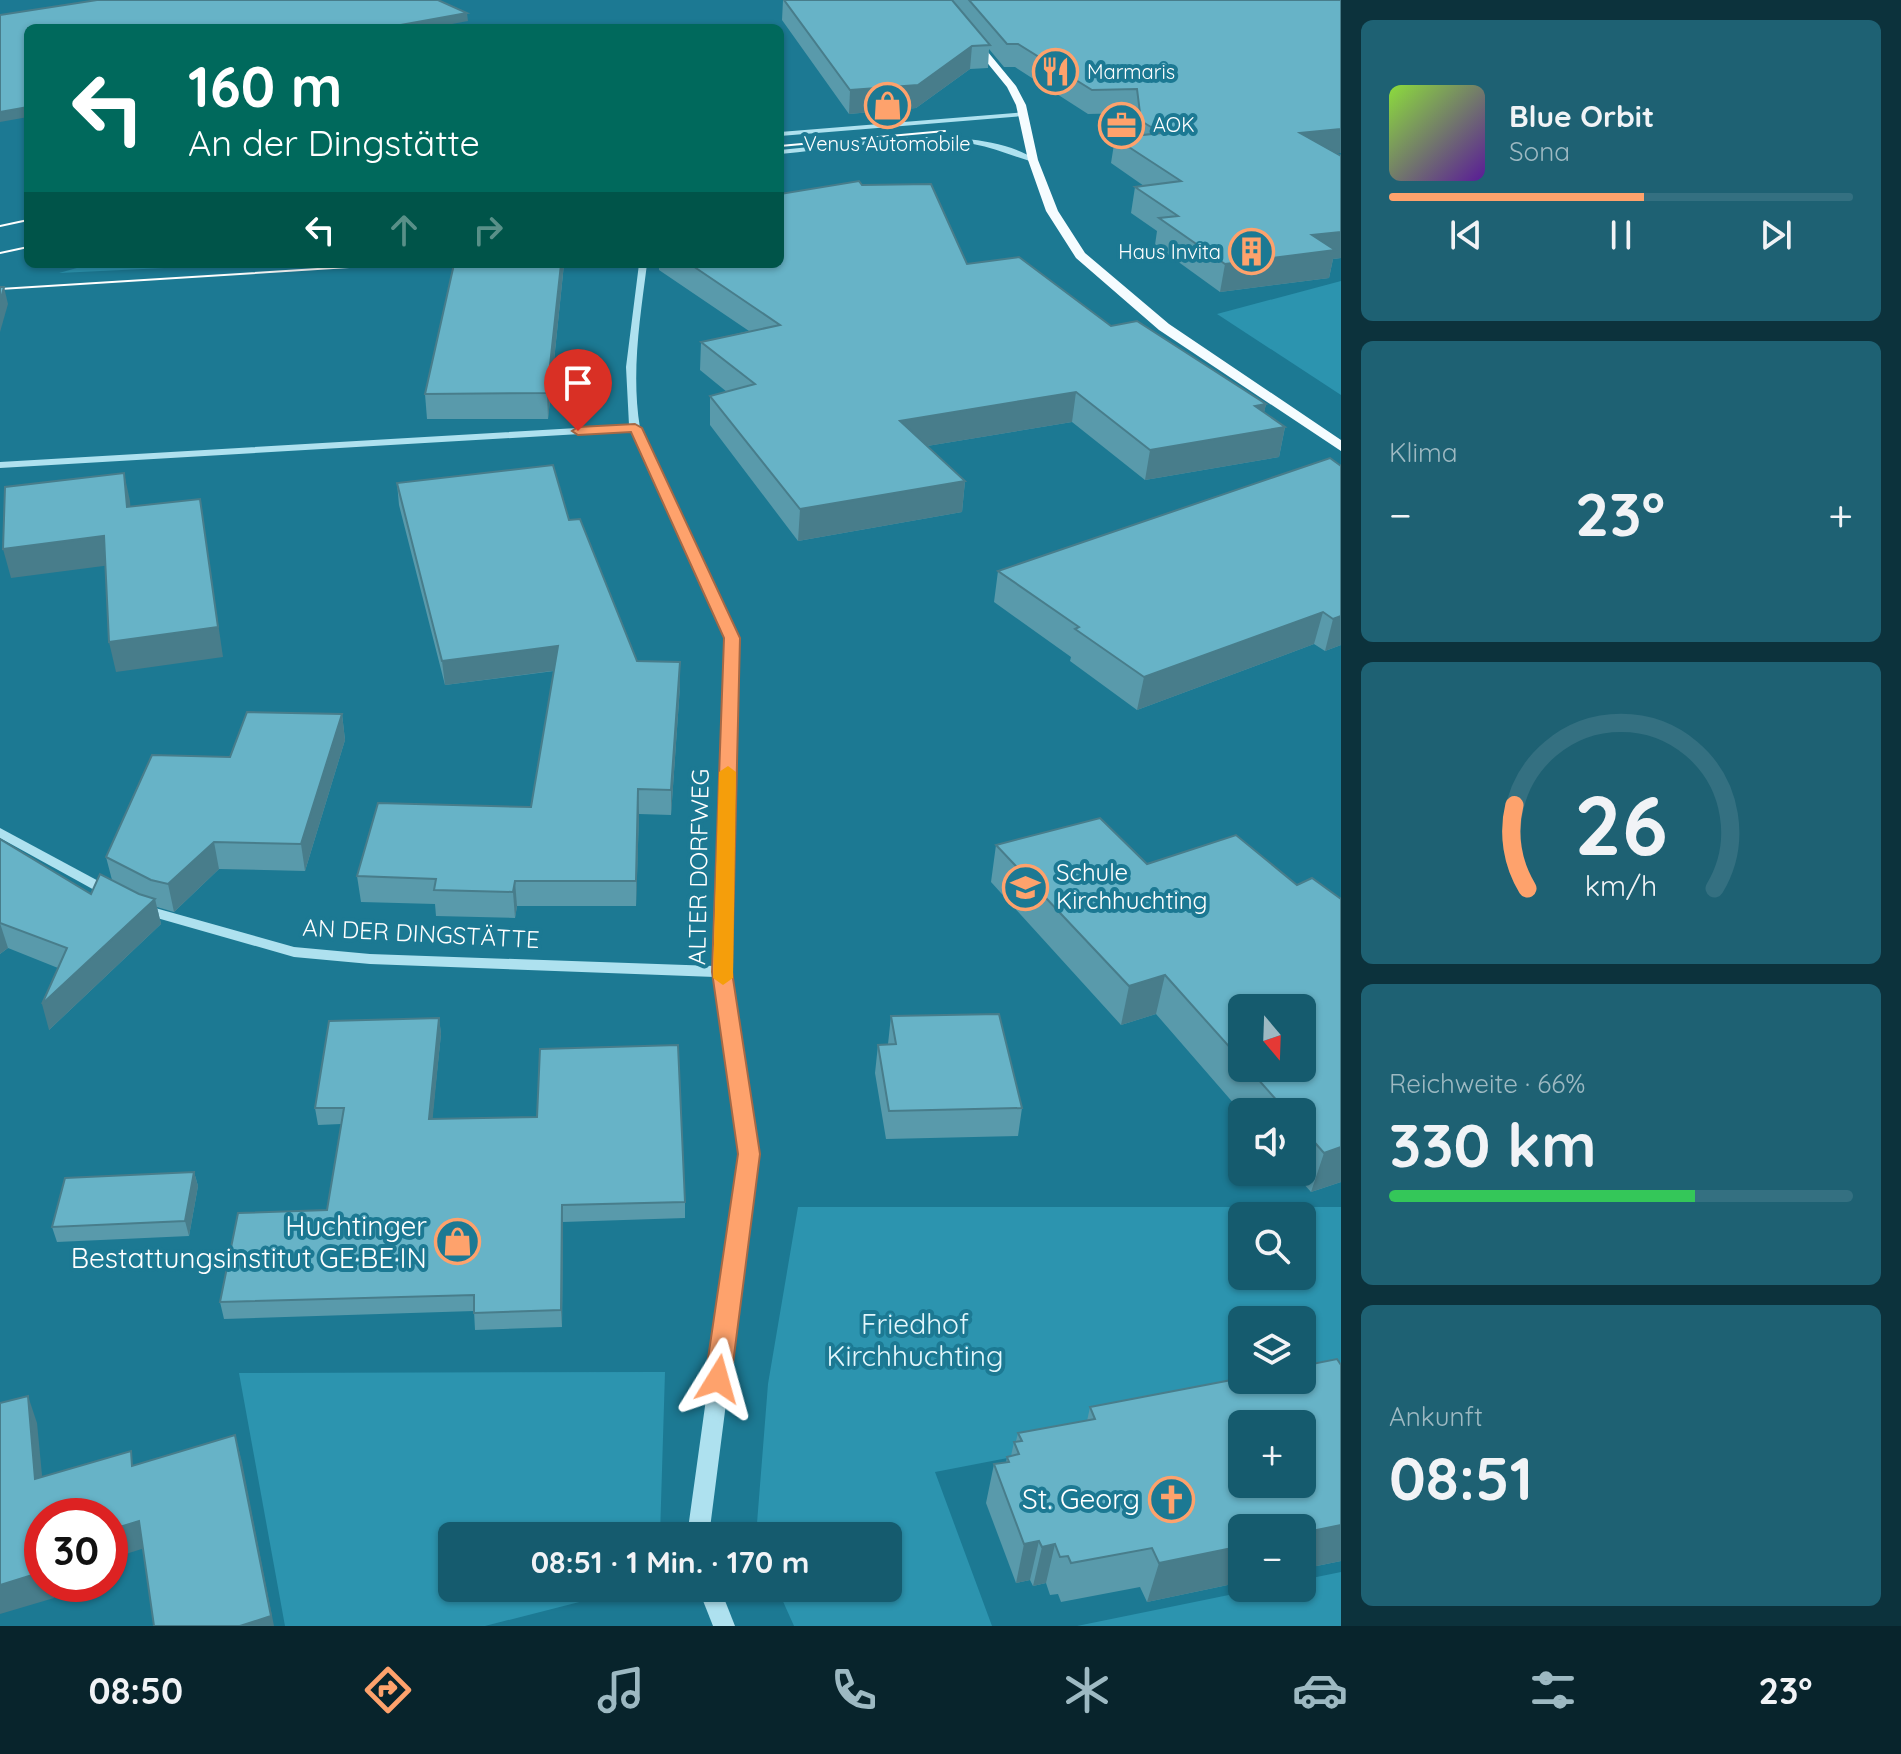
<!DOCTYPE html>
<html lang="de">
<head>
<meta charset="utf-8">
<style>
  :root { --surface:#155b6e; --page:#1e6173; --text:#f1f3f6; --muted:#9db9c2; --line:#347081; --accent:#fea26c }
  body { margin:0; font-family:Quicksand,sans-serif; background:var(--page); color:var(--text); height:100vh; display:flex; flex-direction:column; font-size:30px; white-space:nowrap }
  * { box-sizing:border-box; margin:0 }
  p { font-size:26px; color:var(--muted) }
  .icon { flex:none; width:44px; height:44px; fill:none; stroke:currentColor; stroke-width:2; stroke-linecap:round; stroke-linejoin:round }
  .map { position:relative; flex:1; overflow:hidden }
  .side { display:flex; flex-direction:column; gap:20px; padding:20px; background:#0c323c; width:560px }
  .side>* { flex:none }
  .top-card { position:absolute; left:24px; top:24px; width:760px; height:244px; border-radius:12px; box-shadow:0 2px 6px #0004; background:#00695c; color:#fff; overflow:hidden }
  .needle { width:52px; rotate:161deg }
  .fabs { position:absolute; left:1228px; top:994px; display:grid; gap:16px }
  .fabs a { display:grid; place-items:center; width:88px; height:88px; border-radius:12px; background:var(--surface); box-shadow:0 2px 6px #0004; font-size:40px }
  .speed { position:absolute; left:24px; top:1498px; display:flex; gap:16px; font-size:40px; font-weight:700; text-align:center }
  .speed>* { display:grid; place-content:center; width:104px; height:104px; border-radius:50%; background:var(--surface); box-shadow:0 2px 6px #0004; line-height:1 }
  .speed .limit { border:12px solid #d22; background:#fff; color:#111 }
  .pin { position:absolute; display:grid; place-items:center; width:68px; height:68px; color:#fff; margin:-82px -34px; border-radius:50% 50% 50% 0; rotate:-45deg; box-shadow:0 0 8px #0007 }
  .pin .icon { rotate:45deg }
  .me { position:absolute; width:88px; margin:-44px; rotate:8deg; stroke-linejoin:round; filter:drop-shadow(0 0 6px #0008) }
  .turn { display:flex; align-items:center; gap:28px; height:168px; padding:0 32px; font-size:36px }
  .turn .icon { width:104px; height:104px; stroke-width:2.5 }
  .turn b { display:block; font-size:56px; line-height:68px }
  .lanes { display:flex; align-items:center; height:76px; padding:0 32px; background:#0003; justify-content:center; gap:40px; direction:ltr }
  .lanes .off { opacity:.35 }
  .big { font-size:60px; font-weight:700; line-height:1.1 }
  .side .tile { flex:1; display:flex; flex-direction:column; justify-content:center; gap:12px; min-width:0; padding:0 28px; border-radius:12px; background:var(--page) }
  .side .dial { align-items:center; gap:0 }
  .dial svg { height:208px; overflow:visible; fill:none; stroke:var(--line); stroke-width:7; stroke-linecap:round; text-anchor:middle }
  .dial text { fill:var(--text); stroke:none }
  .song { display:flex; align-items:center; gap:24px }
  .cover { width:96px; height:96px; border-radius:12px; background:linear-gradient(135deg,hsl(90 70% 55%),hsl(270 70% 35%)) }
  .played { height:8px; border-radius:4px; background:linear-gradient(90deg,var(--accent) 55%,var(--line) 55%) }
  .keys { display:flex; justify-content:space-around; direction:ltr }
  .heat { display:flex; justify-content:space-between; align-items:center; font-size:44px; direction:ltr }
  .charge { height:12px; border-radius:6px; background:linear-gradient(90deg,#34c759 66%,var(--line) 0) }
  .trip { position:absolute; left:438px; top:1522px; width:464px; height:80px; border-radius:12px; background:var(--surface); box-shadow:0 2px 6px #0004; font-weight:700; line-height:80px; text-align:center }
  .menu { display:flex; height:128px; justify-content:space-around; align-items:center; background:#08242c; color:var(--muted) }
  .menu .icon { width:56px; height:56px }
  .menu .selected { color:var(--accent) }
  .menu b { font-size:36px; color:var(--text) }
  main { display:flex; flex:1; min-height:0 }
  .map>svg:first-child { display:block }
  .green { fill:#2c94af; fill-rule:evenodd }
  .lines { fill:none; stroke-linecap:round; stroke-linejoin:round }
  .minor { fill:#aee1ef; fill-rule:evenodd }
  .major { fill:#f5fcff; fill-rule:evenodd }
  .tram { stroke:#fff; stroke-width:2 }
  .wall { fill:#599aab; fill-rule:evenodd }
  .shaded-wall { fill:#487d8b }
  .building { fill:#67b3c7; stroke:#487d8b; stroke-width:2; fill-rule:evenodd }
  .route { fill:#fea26c; stroke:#a56946; stroke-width:2 }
  .slow { fill:#f59e0b }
  .labels { text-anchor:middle; stroke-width:8; stroke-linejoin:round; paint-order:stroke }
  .far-poi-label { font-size:20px; fill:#fff; stroke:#1c7993; text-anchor:start }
  .street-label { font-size:24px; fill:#fff; stroke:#1c7993 }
  .poi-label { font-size:24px; fill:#fff; stroke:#1c7993; text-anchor:start }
  .near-poi-label { font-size:28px; fill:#fff; stroke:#1c7993; text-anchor:end }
  .near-park-label { font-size:28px; fill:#e3f7fc; stroke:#1c7993 }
</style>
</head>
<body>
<main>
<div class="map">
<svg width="1341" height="1626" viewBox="0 0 1341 1626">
  <rect width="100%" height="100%" fill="#1c7993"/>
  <g class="green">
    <path d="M91,264h158l-190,9z"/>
    <path d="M1341,281v114l-124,-81z"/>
    <path d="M798,1207h543v187l-406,78 57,154h-198l-17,-38h111v-52h-132l12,-152zM1242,1216h60v60h-60zM1242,1320h60v60h-60z"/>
    <path d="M665,1372l-5,164h-208v52h182l-149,38h-200l-46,-253z"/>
    <path d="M1341,1572v54h-264l186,-38h39v-8z"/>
  </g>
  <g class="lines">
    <g class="minor">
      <path d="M1026,112l-3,4 -243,20v-4z"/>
      <path d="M908,137c43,0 92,0 129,23l-4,2c-20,-6 -39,-14 -60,-18 -63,-9 -130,4 -193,10v-4z"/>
      <path d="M639,264h8c-7,55 -16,109 -7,164l98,210 -8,334 28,182 -49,382h-22l53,-382 -25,-177 -345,-13 -76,-7 -158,-45 -2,-3 7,-5 153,43 76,7 344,12 12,-328 -95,-207 -631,37v-6l629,-37 -3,-58z"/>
      <path d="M0,828l117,63 2,3 -2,3h-10l-107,-59z"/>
      <path d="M698,1588h22l15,38h-22z"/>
    </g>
    <path class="major" d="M936,0h9l71,86 10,19 12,55 20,51 27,42 84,71 172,116v11l-182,-121 -83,-72 -30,-47 -18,-51 -12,-55 -9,-18z"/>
    <g class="tram">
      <path d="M780,146l165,-15"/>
      <path d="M0,226l28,-6"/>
      <path d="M0,253l28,-6"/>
      <path d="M0,289l397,-25"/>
    </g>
  </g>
  <g class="wall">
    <path d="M783,0h558l-5,154 5,2v102l-8,1 -4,19 -109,14 -65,-47 2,-14 -26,-18 4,-26 9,-1 -33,-23 4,-25 21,-2 -2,-23 -46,1 -73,-47h-11l-15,-18 -1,19 -18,1 -54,39 -67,6 -67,-94z"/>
    <path d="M862,185l105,79 144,62 155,78 -2,8 21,15 -6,30 -134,23 -73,-58 -145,24 38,35 -3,31 -164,29 -88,-116v-29l17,-4 -27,-22 1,-28 48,-11 -90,-61v-6h121z"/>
    <path d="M454,264h110l-16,155h-121l-2,-25z"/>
    <path d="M1341,466v179l-16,6 -11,-7 -177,66 -67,-49 1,-4 -77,-55 4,-31z"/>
    <path d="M397,483l172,37 68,141 43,25 -9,129 -32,-1 -3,92h-119l-2,12 -79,-2 -1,-12 -74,-2 -4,-26 174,-69 23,-136 -109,14 -46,-180z"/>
    <path d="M342,714l3,26 -40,131 -86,-2 -45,43 -17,-5 4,17 -112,106 9,-62 -50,-20 -8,6v-115l91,55 21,-14 -6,-23 124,-100z"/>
    <path d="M996,845l151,19 150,21 44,14v283l-30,10 -18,-20h9v-60h-60v1l-86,-99 -35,11 -130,-143zM1242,1008l60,60h-60z"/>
    <path d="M891,1016l131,92 -4,28 -132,3 -11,-66 3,-28 10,-1z"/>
    <path d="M439,1018l2,16 -9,85 253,83v16l-122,4 -1,105 -87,3 -1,-19 -250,8 -4,-17 107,-92 14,-86 -23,1 -3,-17z"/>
    <path d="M194,1172l4,14 -9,50 -132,6 -5,-15z"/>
    <path d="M1341,1365v196l-39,8 -60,-41v54l-95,20 -7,-15 -79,15 -3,-8 -8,1 -4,-12 -13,3 -3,-6 -14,3 -30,-80 8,-39 12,-1 1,-6 4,-1 3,-14 2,-1 2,-8 69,-12 3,-14z"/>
  </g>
  <g class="shaded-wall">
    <path d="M467,13l1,8 -37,7h-47z"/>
    <path d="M972,46l-2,23 -54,39 -67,6 1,-24z"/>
    <path d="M28,107v10l-28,5v-10z"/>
    <path d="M1341,129v24l-46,5 5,-25z"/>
    <path d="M1341,232v26l-8,1 -4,19 -109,14 5,-28 87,-29z"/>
    <path d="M561,264h3l-16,155 -1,-26z"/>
    <path d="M4,287l4,17 -8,28v-30z"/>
    <path d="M1076,392l-4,30 -175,29 3,-30z"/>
    <path d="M1266,404l-6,27 25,-4 -6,30 -134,23 5,-30 105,-44z"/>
    <path d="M124,473l6,28 3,35 -6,-29z"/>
    <path d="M965,481l-3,31 -164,29 2,-32z"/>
    <path d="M200,499l23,158 -107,15 -7,-30z"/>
    <path d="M104,536l7,29 -100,13 -8,-29z"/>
    <path d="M1323,612l-9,32 -177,66 7,-33z"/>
    <path d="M1341,616v29l-16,6 8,-32z"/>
    <path d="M558,646l1,24 -114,15 -3,-24z"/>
    <path d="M680,662v24l-9,129v-25z"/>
    <path d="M342,714l3,26 -40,131 -4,-27z"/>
    <path d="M638,789l1,25 -3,92v-25z"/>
    <path d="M214,842l5,27 -45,43 -6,-28z"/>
    <path d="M515,881l2,25 -2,12 -2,-26z"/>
    <path d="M155,899l6,25 -112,106 -7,-26z"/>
    <path d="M0,923l8,25 -8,6z"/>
    <path d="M1165,975l-9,39 -35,11 8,-39z"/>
    <path d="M439,1018l2,16 -10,101 -2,-16z"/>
    <path d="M1341,1147v35l-30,10 13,-39z"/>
    <path d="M194,1172l4,14 -9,50 -4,-15z"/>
    <path d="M562,1205l1,17 -1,105 -1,-17z"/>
    <path d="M28,1396l9,27 8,83 -10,-27z"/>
    <path d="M235,1435l7,27 32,164h-34z"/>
    <path d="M139,1521l9,26 -38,12v-29z"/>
    <path d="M1341,1525v36l-39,8v-36z"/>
    <path d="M1039,1541l-9,39 -14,3 8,-39z"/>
    <path d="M1055,1544l-9,39 -13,3 9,-39z"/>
    <path d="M1242,1546v36l-95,20 12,-39z"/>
    <path d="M42,1572v12h11l1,14 -54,16v-29z"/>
  </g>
  <g class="building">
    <path d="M97,0h341l29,13 -83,15h-356v79l-28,5v-97z"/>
    <path d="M784,0h168l38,45 -18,1 -54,39 -68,5z"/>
    <path d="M969,0h372v129l-41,4 41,23v76l-29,3 23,15 -110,14 -66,-46 19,-2 -43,-29 46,-6 -66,-43 46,-5 -20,-12 -4,-32 -45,1 -74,-46h-11z"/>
    <path d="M859,181l3,4 69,-1 36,80 52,-7 92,69 26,-5 129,83 -11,2 30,21 -135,23 -74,-58 -176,29 65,60 -165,28 -90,-113 45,-12 -54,-42 79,-17 -90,-61h90v-70z"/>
    <path d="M454,264h107l-14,129 -122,1z"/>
    <path d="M0,287h4l-4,15z"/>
    <path d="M1330,458l11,8v150l-8,3 -10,-7 -179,65 -69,-48 4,-2 -81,-56z"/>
    <path d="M553,465l16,55 11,-1 57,142 43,1 -9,128 -33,-1 -2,92h-121l-2,11 -79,-2 2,-11 -79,-3 21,-73 153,4 27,-161 -116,15 -45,-178z"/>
    <path d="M124,473l3,34 73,-8 18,128 -109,15 -5,-106 -101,13 2,-62z"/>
    <path d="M247,712l95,2 -41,130 -87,-2 -46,42 -17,-4 -45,-23 46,-102 78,2z"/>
    <path d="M1100,818l47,46 89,-29 61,50 15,-7 29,21v248l-17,6 -22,-25v-16h-15l-39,-44h54v-60h-60v53l-77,-86 -36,11 -133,-141z"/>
    <path d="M0,839l91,55 9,-20 39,20 16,5 -113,105 25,-56 -67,-25z"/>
    <path d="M999,1014l23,94 -133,3 -11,-66 18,-1 -5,-28z"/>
    <path d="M439,1018l-10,101 108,-2 3,-68 138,-4 7,157 -123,3 -1,105 -87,3v-18l-254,7 18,-89 89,-3 17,-102h-29l14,-87z"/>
    <path d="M194,1172l-9,49 -133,6 13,-49z"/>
    <path d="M1337,1359l4,6v160l-39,8v-5h-60v18l-83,17 -7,-15 -81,15 -3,-7 -8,1 -5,-13 -13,3 -3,-6 -15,3 -30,-80 15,-2 -2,-5 12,-3 -5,-12 8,-1 -4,-8 77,-14 -5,-12 152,-29v2h60v-14zM1242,1424h60v60h-60z"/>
    <path d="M28,1396l7,83 96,-28 1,15 103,-31 36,181 -31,10h-86l-15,-105 -29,9v-14h-68v56l-42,13v-182z"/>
  </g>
  <path class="route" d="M635,424l7,4 98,210 -8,334 28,182 -29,225 -4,8 -9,3 -9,-3 -4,-8 33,-225 -26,-182 12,-334 -93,-206 -53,3 -6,-4 6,-4z"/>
  <path class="slow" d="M728,766l8,6 -3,206 -10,7 -10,-7 6,-206z"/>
  <defs>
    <symbol id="restaurant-ring" viewBox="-11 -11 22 22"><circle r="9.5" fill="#1c7993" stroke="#fea26c" stroke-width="1.5"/><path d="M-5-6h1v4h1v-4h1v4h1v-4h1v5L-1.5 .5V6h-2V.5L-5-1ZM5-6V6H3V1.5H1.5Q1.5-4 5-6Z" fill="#fea26c"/></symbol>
    <symbol id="shop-ring" viewBox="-11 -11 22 22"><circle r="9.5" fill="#1c7993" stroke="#fea26c" stroke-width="1.5"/><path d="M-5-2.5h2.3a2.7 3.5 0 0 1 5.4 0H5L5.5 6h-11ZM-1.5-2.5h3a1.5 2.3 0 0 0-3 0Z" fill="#fea26c"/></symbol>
    <symbol id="office-ring" viewBox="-11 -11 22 22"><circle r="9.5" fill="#1c7993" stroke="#fea26c" stroke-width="1.5"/><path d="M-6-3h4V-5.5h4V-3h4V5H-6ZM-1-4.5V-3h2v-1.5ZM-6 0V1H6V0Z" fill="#fea26c"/></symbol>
    <symbol id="building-ring" viewBox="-11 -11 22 22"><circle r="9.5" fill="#1c7993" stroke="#fea26c" stroke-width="1.5"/><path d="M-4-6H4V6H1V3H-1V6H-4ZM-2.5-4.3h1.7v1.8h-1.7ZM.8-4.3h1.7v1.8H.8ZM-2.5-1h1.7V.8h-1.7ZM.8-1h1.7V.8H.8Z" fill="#fea26c"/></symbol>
    <symbol id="school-ring" viewBox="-11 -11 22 22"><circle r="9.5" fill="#1c7993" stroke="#fea26c" stroke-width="1.5"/><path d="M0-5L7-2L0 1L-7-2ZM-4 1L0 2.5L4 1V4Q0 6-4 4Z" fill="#fea26c"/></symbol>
    <symbol id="church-ring" viewBox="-11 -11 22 22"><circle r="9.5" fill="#1c7993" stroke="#fea26c" stroke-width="1.5"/><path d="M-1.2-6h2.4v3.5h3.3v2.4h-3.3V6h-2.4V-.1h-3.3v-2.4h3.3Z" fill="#fea26c"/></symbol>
  </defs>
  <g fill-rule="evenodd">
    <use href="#restaurant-ring" x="1030" y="46" width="51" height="51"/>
    <use href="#shop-ring" x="862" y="80" width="51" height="51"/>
    <use href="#office-ring" x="1096" y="100" width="51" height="51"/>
    <use href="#building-ring" x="1226" y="226" width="51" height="51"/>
    <use href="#school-ring" x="1000" y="862" width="51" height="51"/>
    <use href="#shop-ring" x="432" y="1216" width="51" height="51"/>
    <use href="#church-ring" x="1146" y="1474" width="51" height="51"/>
  </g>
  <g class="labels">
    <g class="far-poi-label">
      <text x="1087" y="79">Marmaris</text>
      <text x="1153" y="132">AOK</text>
      <text x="887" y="151" text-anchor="middle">Venus Automobile</text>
      <text x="1221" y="259" text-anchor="end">Haus Invita</text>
    </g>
    <g class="street-label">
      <text transform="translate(699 867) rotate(-89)" y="8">ALTER DORFWEG</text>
      <text transform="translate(421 934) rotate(3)" y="8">AN DER DINGSTÄTTE</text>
    </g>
    <g class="poi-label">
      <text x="1056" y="881">Schule<tspan x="1056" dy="28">Kirchhuchting</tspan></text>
    </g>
    <g class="near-poi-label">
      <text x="427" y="1236">Huchtinger<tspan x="427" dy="32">Bestattungsinstitut GE·BE·IN</tspan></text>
      <text x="1140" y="1509">St. Georg</text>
    </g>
    <g class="near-park-label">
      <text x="915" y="1334">Friedhof<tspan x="915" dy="32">Kirchhuchting</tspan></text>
    </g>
  </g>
</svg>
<div class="fabs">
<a><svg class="needle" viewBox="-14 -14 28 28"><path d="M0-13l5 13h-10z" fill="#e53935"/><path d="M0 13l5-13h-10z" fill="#9db9c2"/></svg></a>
<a><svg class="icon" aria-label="sound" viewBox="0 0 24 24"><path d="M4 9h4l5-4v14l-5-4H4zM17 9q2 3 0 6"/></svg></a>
<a><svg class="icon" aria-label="search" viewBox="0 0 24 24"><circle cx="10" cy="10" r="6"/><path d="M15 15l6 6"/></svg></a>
<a><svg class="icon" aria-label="layers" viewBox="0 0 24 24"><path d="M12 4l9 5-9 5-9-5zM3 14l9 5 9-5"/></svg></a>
<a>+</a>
<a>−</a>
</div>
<div class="speed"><div class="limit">30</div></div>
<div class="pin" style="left:578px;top:431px;background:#d93025"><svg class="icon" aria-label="arrive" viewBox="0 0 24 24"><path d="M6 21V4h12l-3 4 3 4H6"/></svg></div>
<svg class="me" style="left:718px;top:1379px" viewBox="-20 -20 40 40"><path d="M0-17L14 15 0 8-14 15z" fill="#fea26c" stroke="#fff" stroke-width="4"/></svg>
<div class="trip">08:51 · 1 Min. · 170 m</div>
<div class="top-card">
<div class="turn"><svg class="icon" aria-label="left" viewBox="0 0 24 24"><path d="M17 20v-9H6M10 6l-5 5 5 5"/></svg><div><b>160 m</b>An der Dingstätte</div></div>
<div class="lanes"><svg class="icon" aria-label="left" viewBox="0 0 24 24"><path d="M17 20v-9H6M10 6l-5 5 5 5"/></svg><svg class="icon off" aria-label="ahead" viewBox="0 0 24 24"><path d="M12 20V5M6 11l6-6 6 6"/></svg><svg class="icon off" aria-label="right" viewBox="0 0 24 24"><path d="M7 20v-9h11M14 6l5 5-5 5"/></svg></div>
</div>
</div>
<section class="side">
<div class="tile">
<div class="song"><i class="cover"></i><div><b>Blue Orbit</b><p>Sona</p></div></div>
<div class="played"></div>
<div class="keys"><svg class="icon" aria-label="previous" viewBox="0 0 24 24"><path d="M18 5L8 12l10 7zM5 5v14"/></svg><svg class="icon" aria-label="pause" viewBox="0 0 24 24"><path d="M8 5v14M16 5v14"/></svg><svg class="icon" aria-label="next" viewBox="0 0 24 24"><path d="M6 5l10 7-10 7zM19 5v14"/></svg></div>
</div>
<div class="tile"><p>Klima</p>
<div class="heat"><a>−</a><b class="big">23°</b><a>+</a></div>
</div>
<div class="tile dial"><svg viewBox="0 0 100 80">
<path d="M14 69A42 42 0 1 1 86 69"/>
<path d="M14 69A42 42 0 0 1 9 37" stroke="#fea26c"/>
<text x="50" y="56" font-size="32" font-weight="700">26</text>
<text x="50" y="72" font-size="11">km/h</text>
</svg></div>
<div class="tile"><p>Reichweite · 66%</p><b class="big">330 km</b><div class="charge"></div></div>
<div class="tile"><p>Ankunft</p><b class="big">08:51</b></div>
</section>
</main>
<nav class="menu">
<b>08:50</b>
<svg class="icon selected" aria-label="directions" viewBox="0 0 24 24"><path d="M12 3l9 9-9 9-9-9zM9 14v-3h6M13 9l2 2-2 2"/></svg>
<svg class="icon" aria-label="music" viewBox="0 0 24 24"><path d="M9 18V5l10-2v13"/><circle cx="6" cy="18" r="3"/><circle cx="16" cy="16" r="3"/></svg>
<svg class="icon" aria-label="phone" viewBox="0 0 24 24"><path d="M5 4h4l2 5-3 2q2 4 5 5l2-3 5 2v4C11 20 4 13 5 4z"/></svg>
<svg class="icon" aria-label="climate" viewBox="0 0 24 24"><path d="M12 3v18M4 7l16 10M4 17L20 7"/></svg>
<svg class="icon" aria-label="car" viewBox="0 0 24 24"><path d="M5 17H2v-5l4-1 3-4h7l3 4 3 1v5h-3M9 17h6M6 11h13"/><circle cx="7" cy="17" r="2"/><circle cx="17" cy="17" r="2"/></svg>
<svg class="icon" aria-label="filters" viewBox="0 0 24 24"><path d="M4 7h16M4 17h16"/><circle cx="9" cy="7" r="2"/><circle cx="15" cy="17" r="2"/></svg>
<b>23°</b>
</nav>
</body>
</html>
